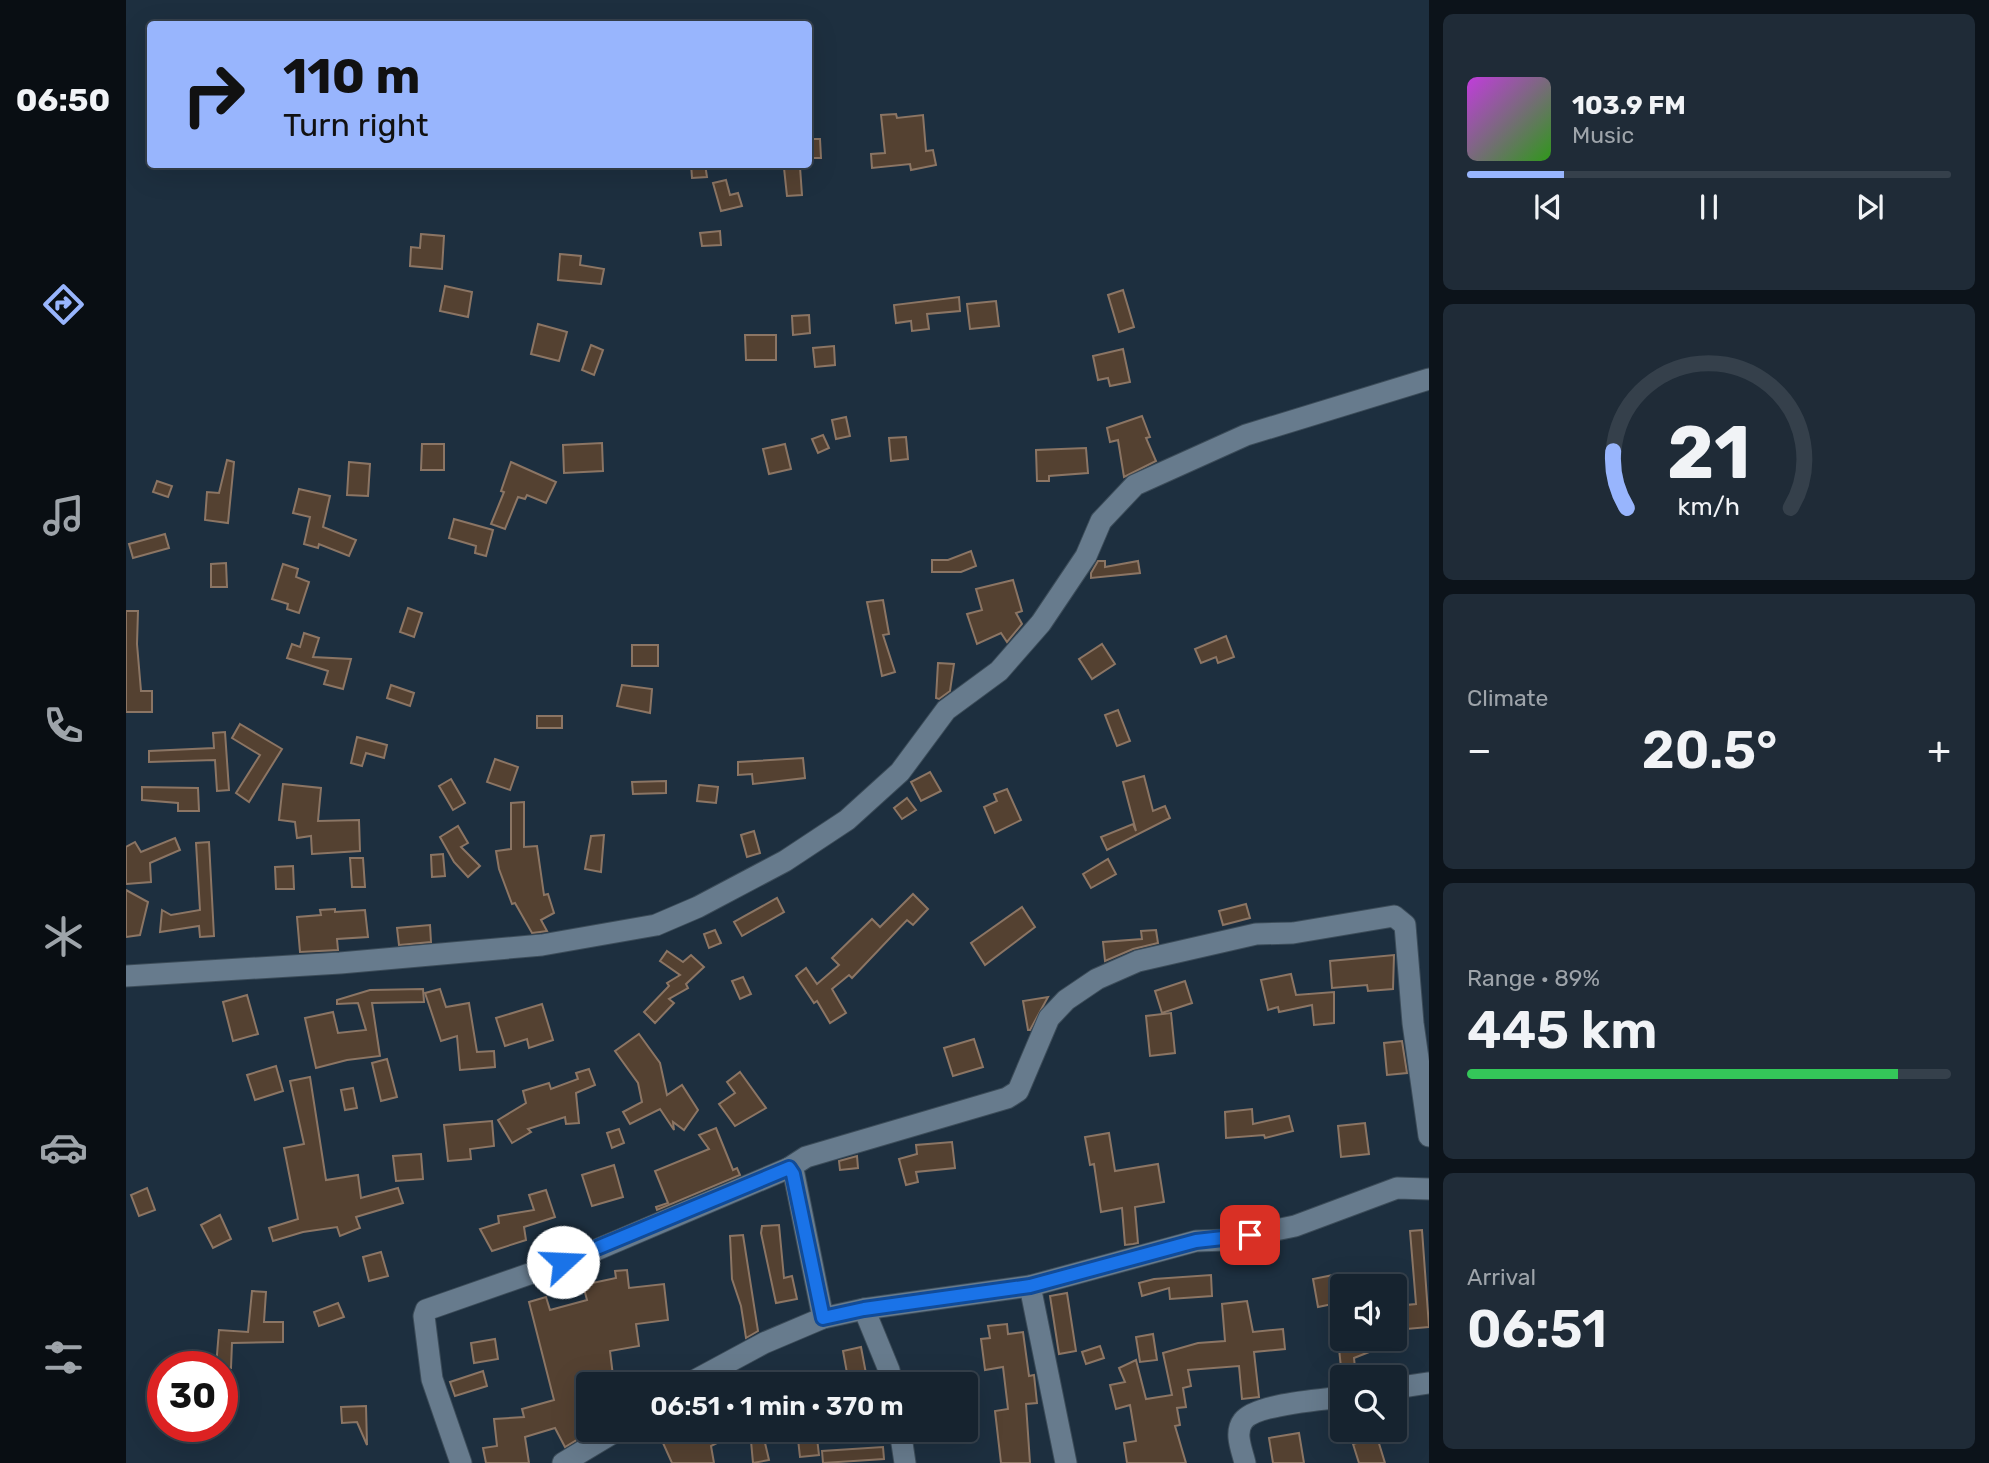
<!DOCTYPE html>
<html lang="en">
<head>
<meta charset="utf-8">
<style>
  :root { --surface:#16232f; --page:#1f2b37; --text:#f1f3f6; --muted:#9ea4aa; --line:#35404b; --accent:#98b5fd }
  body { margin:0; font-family:Rubik,sans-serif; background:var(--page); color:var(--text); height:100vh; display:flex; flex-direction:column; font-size:26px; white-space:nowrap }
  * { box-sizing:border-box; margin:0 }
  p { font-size:23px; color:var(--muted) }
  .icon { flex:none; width:38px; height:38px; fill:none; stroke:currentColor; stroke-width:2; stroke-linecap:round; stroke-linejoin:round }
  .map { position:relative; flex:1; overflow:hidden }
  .panel { display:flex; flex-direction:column; gap:14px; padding:14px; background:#0c131a; width:560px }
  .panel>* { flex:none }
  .banner { position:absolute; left:21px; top:21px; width:665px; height:147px; border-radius:7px; box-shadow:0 7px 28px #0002,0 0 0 2px var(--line); background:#98b5fd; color:#111; overflow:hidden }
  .buttons { position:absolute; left:1204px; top:1274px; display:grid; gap:14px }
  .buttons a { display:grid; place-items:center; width:77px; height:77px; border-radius:7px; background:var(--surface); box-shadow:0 7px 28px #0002,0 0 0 2px var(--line); font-size:35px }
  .speed { position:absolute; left:21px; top:1351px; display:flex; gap:14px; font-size:35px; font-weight:700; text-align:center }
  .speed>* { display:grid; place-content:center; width:91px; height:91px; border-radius:50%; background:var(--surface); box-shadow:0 7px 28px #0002,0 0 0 2px var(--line); line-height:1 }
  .speed .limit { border:10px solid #d22; background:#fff; color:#111 }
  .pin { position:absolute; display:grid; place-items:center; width:60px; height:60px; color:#fff; margin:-30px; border-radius:14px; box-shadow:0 4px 10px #0006 }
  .me { position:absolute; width:77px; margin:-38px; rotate:70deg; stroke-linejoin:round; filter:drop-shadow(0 0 5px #0008) }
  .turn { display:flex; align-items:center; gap:24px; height:147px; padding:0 21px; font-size:32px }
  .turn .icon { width:91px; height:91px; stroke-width:2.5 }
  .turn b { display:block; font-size:49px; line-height:60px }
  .big { font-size:52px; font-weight:600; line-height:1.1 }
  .panel .widget { flex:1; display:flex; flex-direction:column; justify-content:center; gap:10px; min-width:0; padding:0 24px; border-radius:10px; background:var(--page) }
  .panel .dial { align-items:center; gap:0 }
  .dial svg { height:182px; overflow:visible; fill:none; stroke:var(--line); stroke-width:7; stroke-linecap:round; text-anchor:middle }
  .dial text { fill:var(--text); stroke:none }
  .song { display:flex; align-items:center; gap:21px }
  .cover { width:84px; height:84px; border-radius:10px; background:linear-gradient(135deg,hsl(290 70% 55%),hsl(110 70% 35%)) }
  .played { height:7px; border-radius:4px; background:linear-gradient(90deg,var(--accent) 20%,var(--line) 20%) }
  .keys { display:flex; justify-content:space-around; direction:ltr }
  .heat { display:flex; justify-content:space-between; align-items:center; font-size:38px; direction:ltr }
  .charge { height:10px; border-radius:5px; background:linear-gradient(90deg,#34c759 89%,var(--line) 0) }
  .trip { position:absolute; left:450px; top:1372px; width:402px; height:70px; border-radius:7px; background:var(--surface); box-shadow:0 7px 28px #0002,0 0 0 2px var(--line); font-weight:600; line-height:70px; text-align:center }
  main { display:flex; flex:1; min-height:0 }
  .tabs { display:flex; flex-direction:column; width:126px; justify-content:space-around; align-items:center; background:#090e13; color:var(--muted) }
  .tabs .icon { width:49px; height:49px }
  .tabs .current { color:var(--accent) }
  .tabs b { font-size:32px; color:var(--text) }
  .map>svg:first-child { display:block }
  .building { fill:#544131; stroke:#8b7564; stroke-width:2 }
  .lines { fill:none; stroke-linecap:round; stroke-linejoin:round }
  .minor-casing { stroke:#3c4c59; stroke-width:23 }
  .minor { stroke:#677b8d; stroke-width:21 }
  .route-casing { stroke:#114b97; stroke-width:18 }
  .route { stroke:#1a73e8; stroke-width:12 }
</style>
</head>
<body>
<main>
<nav class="tabs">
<b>06:50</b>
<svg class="icon current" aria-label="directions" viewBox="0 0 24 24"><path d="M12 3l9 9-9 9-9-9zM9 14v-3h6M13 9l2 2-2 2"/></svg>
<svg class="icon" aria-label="music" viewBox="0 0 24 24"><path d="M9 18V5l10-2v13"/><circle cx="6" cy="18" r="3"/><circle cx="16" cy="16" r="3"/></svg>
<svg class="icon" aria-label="phone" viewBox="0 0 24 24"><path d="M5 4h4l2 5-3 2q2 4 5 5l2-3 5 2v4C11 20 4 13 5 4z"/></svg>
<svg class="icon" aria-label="climate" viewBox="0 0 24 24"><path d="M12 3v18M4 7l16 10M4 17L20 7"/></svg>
<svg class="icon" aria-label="car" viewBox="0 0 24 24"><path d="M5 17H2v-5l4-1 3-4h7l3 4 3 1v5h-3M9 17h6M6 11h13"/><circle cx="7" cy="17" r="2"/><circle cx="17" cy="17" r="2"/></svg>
<svg class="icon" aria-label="filters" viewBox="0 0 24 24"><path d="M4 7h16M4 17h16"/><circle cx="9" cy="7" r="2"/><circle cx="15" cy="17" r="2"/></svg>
</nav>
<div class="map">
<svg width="1303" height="1463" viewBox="0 0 1303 1463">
  <rect width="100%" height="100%" fill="#1d2f3f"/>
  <g class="building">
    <path d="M770,114l1,4 26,-3 3,36 7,-1 3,15 -25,5 -1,-6 -38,4 -1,-14 14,-1 -4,-38z"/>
    <path d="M682,139h12l1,19h-13z"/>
    <path d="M565,164h14l2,13 -15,1z"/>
    <path d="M674,167l2,28 -15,1 -3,-28z"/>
    <path d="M600,180l4,15 8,-2 4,13 -21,5 -8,-28z"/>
    <path d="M594,231l1,14 -19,1 -2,-13z"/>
    <path d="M295,234l23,2 -2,33 -32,-3 1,-19 9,1z"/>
    <path d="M434,254l21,2 -1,9 24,4 -3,15 -43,-4z"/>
    <path d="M319,286l27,6 -4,25 -28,-6z"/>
    <path d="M997,290l11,37 -15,5 -11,-37z"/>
    <path d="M833,297l1,14 -33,3 2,15 -17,2 -1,-10 -15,2 -2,-18z"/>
    <path d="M870,301l3,25 -29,3 -3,-25z"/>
    <path d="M683,315l1,18 -17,2 -1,-19z"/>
    <path d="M412,324l29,8 -8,29 -28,-7z"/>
    <path d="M619,335h31v25h-30z"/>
    <path d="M465,345l12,5 -9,25 -12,-5z"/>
    <path d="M708,346l1,19 -20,2 -2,-19z"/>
    <path d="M997,349l7,33 -20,4 -2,-8 -10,2 -5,-24z"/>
    <path d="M1016,416l8,21 -4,1 10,23 -32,16 -6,-37 -8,2 -3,-14z"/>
    <path d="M720,417l4,19 -14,3 -4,-19z"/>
    <path d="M697,435l6,13 -11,5 -6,-14z"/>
    <path d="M780,437l2,22 -17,2 -2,-23z"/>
    <path d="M476,443l1,28 -39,2 -1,-28z"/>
    <path d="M296,444h22v26h-23z"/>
    <path d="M659,444l6,25 -22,5 -6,-25z"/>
    <path d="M960,448l2,25 -39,3v5h-12l-1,-31z"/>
    <path d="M101,460l7,2 -6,61 -23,-3 2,-28 12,1z"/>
    <path d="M223,462l21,2 -2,32 -21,-1z"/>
    <path d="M385,462l45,20 -10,21 -19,-8 -2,4 -7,-2 -13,32 -14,-5 13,-32 -3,-1z"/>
    <path d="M31,481l15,5 -4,11 -15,-5z"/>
    <path d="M173,489l31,7 -7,31 33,13 -7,16 -30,-12 -1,4 -14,-4 6,-27 -17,-4z"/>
    <path d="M328,519l39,11 -7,26 -11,-3 1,-7 -27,-8z"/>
    <path d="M39,534l4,14 -36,10 -4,-14z"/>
    <path d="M845,551l5,15 -15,6h-29v-12h16z"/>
    <path d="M972,561h7v6l33,-6 2,12 -49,5v-5z"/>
    <path d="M100,563l1,24h-16v-23z"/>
    <path d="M157,564l15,5 -2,8 13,5 -10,31 -12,-4 1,-5 -16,-5z"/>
    <path d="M887,580l9,31 -6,2 6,11 -15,18 -6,-9 -24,11 -10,-30 15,-4 -6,-21z"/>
    <path d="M757,600l6,34 -6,1 12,37 -13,4 -15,-74z"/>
    <path d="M282,608l14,5 -8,24 -14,-5z"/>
    <path d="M0,611h12l-1,33 4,47h11v21h-26z"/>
    <path d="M178,633l15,5 -6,19 38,2 -8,30 -19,-5 4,-13 -41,-13 5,-14 8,3z"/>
    <path d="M1100,636l8,21 -16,6 -2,-6 -15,6 -6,-14z"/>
    <path d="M976,644l13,20 -23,15 -13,-20z"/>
    <rect x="506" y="645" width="26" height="21"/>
    <path d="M812,663l16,1 -4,27 -11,8 -3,-1z"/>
    <path d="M265,685l23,8 -4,13 -23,-8z"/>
    <path d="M496,685l30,4 -2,24 -33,-7z"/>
    <path d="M992,710l12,31 -13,5 -12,-31z"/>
    <rect x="411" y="716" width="25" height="12"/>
    <path d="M114,724l42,25 -33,53 -13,-9 24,-38 -28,-17z"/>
    <path d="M99,732l4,58 -12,1 -2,-31 -66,2v-11l65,-3 -1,-15z"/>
    <path d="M231,737l30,8 -3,13 -18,-5 -4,13 -11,-3z"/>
    <path d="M677,758l2,20 -52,6 -1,-10 -14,1v-13z"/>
    <path d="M369,759l23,8 -8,23 -23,-8z"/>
    <path d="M804,772l11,19 -20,10 -10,-19z"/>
    <path d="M1018,776l9,35 12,-5 5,12 -63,32 -6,-13 32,-13 3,7 -13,-49z"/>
    <path d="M325,779l14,24 -12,7 -14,-24z"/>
    <path d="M540,781v12l-33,1 -1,-12z"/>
    <path d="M157,784l38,4 -3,33 41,-1 1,31 -48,3 -1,-18 -14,2 -2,-16 -16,-2z"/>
    <path d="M573,785l19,2 -2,16 -19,-2z"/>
    <path d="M16,787l56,1 1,23h-21v-8l-36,-3z"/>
    <path d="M881,789l14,31 -26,13 -11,-26 13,-6 -3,-7z"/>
    <path d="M781,798l9,12 -14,9 -8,-11z"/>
    <path d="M398,802v45l13,-1 7,49 4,-1 6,19 -13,7 6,11 -7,1 -8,1 -17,-30 -3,1 -13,-35 -3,-18 15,-2v-46z"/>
    <path d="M332,826l10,17 -7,4 19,19 -12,11 -14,-15 -14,-25z"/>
    <path d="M628,831l6,22 -13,4 -6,-22z"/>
    <path d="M478,835l-3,37 -16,-3 6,-33z"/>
    <path d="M49,838l5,12 -30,13 1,19 -25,2v-37l9,-5 6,10z"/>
    <path d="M83,842l5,94 -14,1 -1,-11 -39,6 2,-22 9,5 29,-5 -4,-67z"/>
    <path d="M317,854l2,22 -13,1 -1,-22z"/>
    <path d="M224,858h13l2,29h-13z"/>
    <path d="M982,859l8,15 -25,14 -8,-14z"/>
    <path d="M167,866l1,23h-18l-1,-22z"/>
    <path d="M0,890l22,12 -8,33 -14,2z"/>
    <path d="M787,894l15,15 -15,16 -6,-5 -55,58 -3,-3 -17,14 14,24 -16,10 -13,-22 -3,2 -18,-27 10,-8 11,16 22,-19 -7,-7 40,-39 8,8z"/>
    <path d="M651,898l7,14 -42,24 -8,-14z"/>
    <path d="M1120,904l4,14 -27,7 -4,-14z"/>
    <path d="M896,907l13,20 -50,38 -14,-22z"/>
    <path d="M209,909v3l30,-2 3,27 -31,2 1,11 -38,2 -3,-35 24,-2 -1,-5z"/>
    <path d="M304,925l1,17 -32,3 -2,-17z"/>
    <path d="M589,930l6,13 -12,5 -5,-14z"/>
    <path d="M1030,930l2,13 -25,6 -28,12 -2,-19 39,-3 -1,-8z"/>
    <path d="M541,951l16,11 8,-7 13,12 -18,17 2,4 -19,11 5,4 -19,20 -11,-11 25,-26 -2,-3 13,-8 -20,-14z"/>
    <path d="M1268,955l-1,34 -25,2 -1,-6 -35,3 -2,-27z"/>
    <path d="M1165,974l5,21 38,-3v31l-20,2 -2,-20 -33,7 -1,-5 -10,3 -7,-30z"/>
    <path d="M617,977l8,17 -11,5 -8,-18z"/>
    <path d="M1059,981l7,22 -30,10 -7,-22z"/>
    <path d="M297,989l1,13 -52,1 8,53 -33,4 -31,8 -11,-50 28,-6 5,21 28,-3 -8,-27 -21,1v-4l33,-10z"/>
    <path d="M314,989l6,18 23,-4 8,49 17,-1 1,16 -35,3 -3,-34 -16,5 -16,-48z"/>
    <path d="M121,995l11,39 -25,7 -10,-39z"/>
    <path d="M922,997l-18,33h-2l-5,-29z"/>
    <path d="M416,1004l11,36 -24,8 -2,-9 -22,7 -9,-28z"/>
    <path d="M1045,1013l4,40 -25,3 -4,-40z"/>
    <path d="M513,1034l21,29 7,32 15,-10 16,25 -14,20 -11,-8 1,8 -14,-21 -30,15 -7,-12 19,-10 -4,-19 -23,-32z"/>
    <path d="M848,1039l9,28 -30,9 -9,-28z"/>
    <path d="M1276,1041l5,32 -20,2 -3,-32z"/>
    <path d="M261,1059l10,38 -16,4 -9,-38z"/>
    <path d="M150,1066l7,25 -28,9 -8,-25z"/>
    <path d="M463,1069l6,16 -19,8 3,30 -13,1 -1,-7 -37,12 3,3 -19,11 -14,-23 28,-17 -3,-12 26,-8 2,6 27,-10 -2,-6z"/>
    <path d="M614,1072l26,36 -31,18 -16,-22 16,-11 -8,-11z"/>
    <path d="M184,1077l16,103 32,-5 3,23 37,-10 5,15 -47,14 4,11 -20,8 -3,-9 -34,5 -30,9 -4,-13 29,-9 -14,-71 20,-4 -14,-63z"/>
    <path d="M227,1088l4,20 -12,2 -4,-20z"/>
    <path d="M1126,1109l1,15 36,-8 4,15 -28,7 -1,-3 -38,3 -1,-26z"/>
    <path d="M366,1121l2,25 -24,3 1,10 -23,2 -4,-36z"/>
    <path d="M1239,1123l4,31 -28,3 -3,-31z"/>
    <path d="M590,1128l17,42 4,-2 3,7 -83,35 -1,-3 12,-4 -13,-32 54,-22 -10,-14z"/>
    <path d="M493,1129l5,14 -12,5 -5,-15z"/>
    <path d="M983,1133l6,38 43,-7 6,38 -29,5 3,36 -5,1 -8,1 -3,-37 -21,4 -7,-48 -4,1 -5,-28z"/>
    <path d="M826,1142l3,26 -39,4 2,10 -12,3 -7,-26 18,-5 -1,-9z"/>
    <path d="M295,1154l2,25 -27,2 -3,-25z"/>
    <path d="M731,1156l1,12 -18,2 -1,-9z"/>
    <path d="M488,1165l9,32 -31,9 -10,-31z"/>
    <path d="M21,1188l8,22 -16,6 -8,-21z"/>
    <path d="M420,1190l9,27 -31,10 2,13 -34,11 -12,-22 19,-6 -1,-7 36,-6 -5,-15z"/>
    <path d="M94,1215l11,24 -18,9 -12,-23z"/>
    <path d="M653,1225l5,53 8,-2 5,23 -21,4 -15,-70 1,-7z"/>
    <path d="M1296,1230l7,97 -34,3v-24l21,-2 -6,-73z"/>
    <path d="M617,1235l15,96 -12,7 -5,-32 -9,-27 -2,-43z"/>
    <path d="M255,1252l7,24 -19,5 -6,-24z"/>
    <path d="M501,1270l2,18 35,-4 4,36 -32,4 3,22 -29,5 4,33h-31l5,17v29h5l-28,17 -10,-19 -30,9 4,26h-43l-3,-15 14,-2 -3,-27 30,-2 -2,-8 32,-9 -25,-98 17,-5 4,13 37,-10 -4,-15 33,-7 -1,-7z"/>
    <path d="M1212,1274l4,28 -24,5 -5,-28z"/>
    <path d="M1085,1275l1,21 -42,3 -1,-11 -27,8 -3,-13 15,-4z"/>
    <path d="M126,1291l14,1 -2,30h19v20l-51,1 -1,25 -15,-1 3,-37 29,2z"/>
    <path d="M941,1293l9,58 -17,3 -9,-58z"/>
    <path d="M1121,1301l6,31 30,-3 2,20 -31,3 5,45 -17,2 -3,-33 -51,4 3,16 -8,2 3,19 -9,1 3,17 -5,1 11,37h-59l-3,-20 12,-2 -6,-36 -14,4 -6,-24 15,-3 -6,-14 17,-8 10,39 26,-4 -9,-42 35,-10 27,-2 -3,-37z"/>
    <path d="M212,1303l6,14 -25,9 -5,-14z"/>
    <path d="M881,1324l1,10 15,-2 6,44 5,-1 3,28 -11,1 4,59h-29l-6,-52 13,-2 -5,-42 -18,3 -4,-31 9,-1 -2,-12z"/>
    <path d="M1027,1334l4,26 -17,2 -4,-25z"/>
    <path d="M369,1339l3,20 -24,4 -3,-20z"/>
    <path d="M1212,1339h61l1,1 -46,18 2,19h-14z"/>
    <path d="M974,1346l4,12 -18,6 -4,-12z"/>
    <path d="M735,1347l7,37h-19l-6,-33z"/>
    <path d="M357,1371l4,15 -32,10 -5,-14z"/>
    <path d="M240,1406l1,39 -10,-23 -15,1 -1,-16z"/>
    <path d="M567,1430h18l6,13 -6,3 3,17h-42l-9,-20z"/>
    <path d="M624,1430h12l7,30 -16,3z"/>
    <path d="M671,1430h19l3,25 -19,2z"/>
    <path d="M1173,1433l5,30h-31l-4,-25z"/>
    <path d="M1251,1437l8,26h-26l-6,-19z"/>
    <path d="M757,1447l1,12 -61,4 -1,-12z"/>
  </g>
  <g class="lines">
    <defs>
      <g id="minor">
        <path d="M0,976l214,-13 202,-18 114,-20 42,-18 87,-46 62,-41 53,-48 46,-62 53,-39 42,-48 45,-67 15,-35 34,-36 111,-50 183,-56"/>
        <path d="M904,1286l36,177"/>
        <path d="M738,1309l25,61 3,14"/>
        <path d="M697,1318l-29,-144 -5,-6 17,-11 201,-59 11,-7 31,-73 17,-18 31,-21 41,-18 118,-27 37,-1 101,-17 11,9 8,98 16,113"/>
        <path d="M562,1384l76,-41 59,-25 41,-9 166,-23 166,-45 31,-1 68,-14 102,-38 32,1"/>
        <path d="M1269,1388l34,-5"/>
        <path d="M774,1430l5,33"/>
        <path d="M335,1463l-29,-84 -8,-63 2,-6 163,-57 200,-85"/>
        <path d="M437,1463l55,-33"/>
        <path d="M1119,1463c-3,-13 -11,-30 -2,-42 12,-17 78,-21 99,-24"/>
      </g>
    </defs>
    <use href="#minor" class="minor-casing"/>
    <use href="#minor" class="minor"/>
  </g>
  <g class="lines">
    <defs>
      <path id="route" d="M437,1262l226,-94 4,6 30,144 41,-9 166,-23 166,-45 54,-6"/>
    </defs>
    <use href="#route" class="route-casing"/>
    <use href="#route" class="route"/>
  </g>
</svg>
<div class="buttons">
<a><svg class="icon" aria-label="sound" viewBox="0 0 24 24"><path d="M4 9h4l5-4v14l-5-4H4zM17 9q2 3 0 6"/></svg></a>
<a><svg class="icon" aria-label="search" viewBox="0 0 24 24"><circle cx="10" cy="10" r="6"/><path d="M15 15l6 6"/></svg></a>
</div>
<div class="speed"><div class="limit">30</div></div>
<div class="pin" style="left:1124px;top:1235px;background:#d93025"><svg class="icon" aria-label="arrive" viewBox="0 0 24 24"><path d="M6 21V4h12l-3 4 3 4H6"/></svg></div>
<svg class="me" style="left:437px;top:1262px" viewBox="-20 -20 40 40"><circle r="19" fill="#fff"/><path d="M0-13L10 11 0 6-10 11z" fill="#1a73e8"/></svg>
<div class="trip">06:51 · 1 min · 370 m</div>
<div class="banner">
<div class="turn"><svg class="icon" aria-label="right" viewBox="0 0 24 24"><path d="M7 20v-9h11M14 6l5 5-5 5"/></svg><div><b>110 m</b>Turn right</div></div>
</div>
</div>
<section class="panel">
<div class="widget">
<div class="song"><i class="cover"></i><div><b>103.9 FM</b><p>Music</p></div></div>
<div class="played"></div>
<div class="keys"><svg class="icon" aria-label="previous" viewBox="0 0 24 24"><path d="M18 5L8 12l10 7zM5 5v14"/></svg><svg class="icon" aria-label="pause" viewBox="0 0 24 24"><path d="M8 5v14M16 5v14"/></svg><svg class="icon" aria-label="next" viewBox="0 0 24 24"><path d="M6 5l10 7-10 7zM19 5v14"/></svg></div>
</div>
<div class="widget dial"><svg viewBox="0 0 100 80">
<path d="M14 69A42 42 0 1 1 86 69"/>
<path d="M14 69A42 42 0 0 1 8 44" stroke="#98b5fd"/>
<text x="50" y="56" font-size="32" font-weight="700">21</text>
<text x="50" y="72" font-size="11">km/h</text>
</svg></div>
<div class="widget"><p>Climate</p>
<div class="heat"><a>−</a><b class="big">20.5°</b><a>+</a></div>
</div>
<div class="widget"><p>Range · 89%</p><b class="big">445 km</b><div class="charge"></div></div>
<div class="widget"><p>Arrival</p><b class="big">06:51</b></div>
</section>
</main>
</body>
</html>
